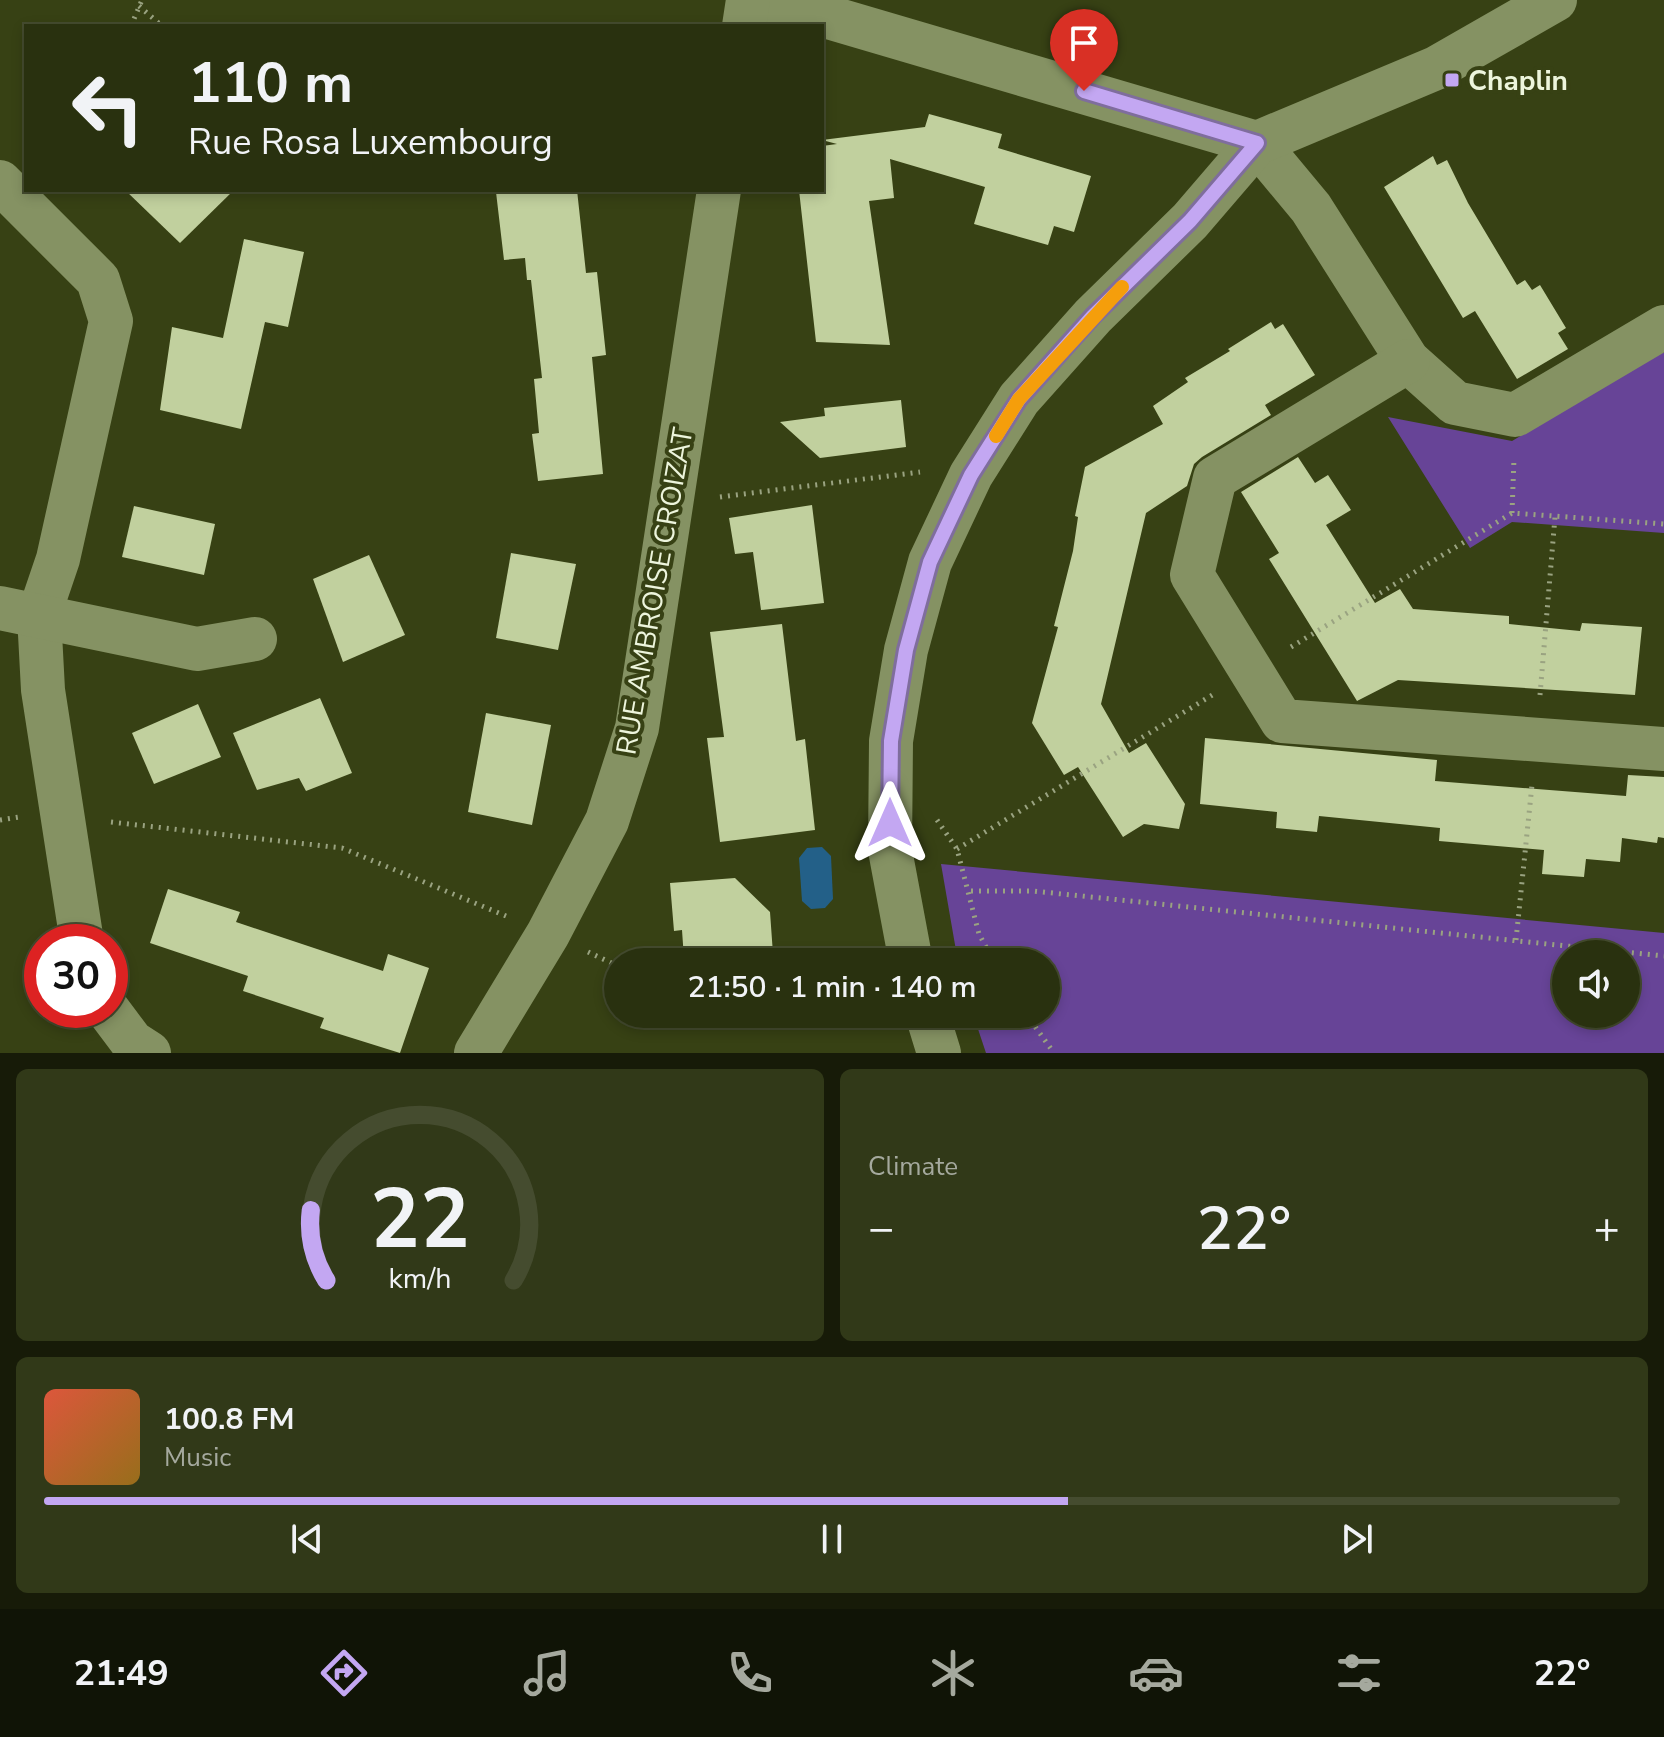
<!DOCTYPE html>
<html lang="en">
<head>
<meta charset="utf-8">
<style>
  :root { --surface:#29310f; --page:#313918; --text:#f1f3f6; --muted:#a5a99e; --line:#454c2f; --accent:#c3a7f2 }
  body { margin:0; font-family:"Nunito Sans",sans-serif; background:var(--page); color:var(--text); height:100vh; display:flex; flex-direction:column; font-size:30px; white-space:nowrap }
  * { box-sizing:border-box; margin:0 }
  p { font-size:26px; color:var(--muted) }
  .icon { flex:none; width:44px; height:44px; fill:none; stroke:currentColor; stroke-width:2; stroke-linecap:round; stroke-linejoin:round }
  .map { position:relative; height:1053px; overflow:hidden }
  .drawer { display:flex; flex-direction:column; gap:16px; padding:16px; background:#171b08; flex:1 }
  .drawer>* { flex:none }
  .guide { position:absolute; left:24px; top:24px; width:800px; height:168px; border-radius:0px; box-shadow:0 4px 12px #0003,0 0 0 2px var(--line); background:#29310f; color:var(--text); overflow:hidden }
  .buttons { position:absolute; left:1552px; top:940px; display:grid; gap:16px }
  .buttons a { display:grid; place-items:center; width:88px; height:88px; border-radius:50%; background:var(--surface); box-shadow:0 4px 12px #0003,0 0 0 2px var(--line); font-size:40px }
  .speed { position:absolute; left:24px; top:924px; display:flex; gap:16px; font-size:40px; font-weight:700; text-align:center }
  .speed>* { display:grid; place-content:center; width:104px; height:104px; border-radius:50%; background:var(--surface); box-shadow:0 4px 12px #0003,0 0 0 2px var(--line); line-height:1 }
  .speed .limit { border:12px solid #d22; background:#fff; color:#111 }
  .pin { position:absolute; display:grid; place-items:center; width:68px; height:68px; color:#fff; margin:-82px -34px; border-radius:50% 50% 50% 0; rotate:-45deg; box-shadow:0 0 8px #0007 }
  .pin .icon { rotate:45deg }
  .me { position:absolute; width:88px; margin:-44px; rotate:0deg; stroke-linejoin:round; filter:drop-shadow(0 0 6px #0008) }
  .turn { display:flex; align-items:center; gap:28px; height:168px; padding:0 32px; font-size:36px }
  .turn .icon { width:104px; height:104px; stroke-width:2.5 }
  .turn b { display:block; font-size:56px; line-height:68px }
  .big { font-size:60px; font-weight:600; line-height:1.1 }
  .drawer .card { flex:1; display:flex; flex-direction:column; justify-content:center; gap:12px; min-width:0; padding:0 28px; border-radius:12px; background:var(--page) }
  .drawer .dial { align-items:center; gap:0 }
  .dial svg { height:208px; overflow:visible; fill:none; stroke:var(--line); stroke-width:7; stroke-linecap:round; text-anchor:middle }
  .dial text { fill:var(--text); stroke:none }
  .song { display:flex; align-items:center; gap:24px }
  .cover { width:96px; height:96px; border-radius:12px; background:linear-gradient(135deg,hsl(10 70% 55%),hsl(40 70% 35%)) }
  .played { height:8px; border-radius:4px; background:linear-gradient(90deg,var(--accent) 65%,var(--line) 65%) }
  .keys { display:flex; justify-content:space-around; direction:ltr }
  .heat { display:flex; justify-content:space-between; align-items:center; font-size:44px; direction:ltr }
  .drawer .tiles { flex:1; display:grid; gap:16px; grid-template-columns:1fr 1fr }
  .card:last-child { grid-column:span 2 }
  .trip { position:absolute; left:604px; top:948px; width:456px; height:80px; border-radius:40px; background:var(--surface); box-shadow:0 4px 12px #0003,0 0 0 2px var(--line); font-weight:600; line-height:80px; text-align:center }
  .tabs { display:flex; height:128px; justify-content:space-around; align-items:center; background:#101406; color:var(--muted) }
  .tabs .icon { width:56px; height:56px }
  .tabs .active { color:var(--accent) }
  .tabs b { font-size:36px; color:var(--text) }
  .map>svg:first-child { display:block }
  .green { fill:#674497; fill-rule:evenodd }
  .water { fill:#236088 }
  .building { fill:#c1d09e }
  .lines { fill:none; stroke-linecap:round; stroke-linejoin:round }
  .path { stroke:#9aa381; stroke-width:5; stroke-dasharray:2 6; stroke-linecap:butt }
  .minor { stroke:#859263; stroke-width:44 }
  .route-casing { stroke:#7f6d9d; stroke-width:20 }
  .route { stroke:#c3a7f2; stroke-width:14 }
  .slow { stroke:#f59e0b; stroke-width:14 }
  .poi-dot { fill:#c3a7f2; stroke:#374114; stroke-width:3 }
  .labels { text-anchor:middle; stroke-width:8; stroke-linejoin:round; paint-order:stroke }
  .poi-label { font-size:28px; font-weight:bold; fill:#edf5dc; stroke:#374114; text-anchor:start }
  .street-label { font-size:28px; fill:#edf5dc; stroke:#374114 }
</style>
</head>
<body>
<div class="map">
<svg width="1664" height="1053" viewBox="0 0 1664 1053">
  <rect width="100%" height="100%" fill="#374114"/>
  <g class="green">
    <path d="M1661,352l3,1v180l-152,-11 -42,26 -82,-131 124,24z"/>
    <path d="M941,864l723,69v120h-678l-13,-39h73v-52h-88zM1566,954h60v60h-60z"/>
  </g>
  <path class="water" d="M822,847l9,9 2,43 -8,9 -14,1 -9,-8 -3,-43 8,-10z"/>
  <g class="building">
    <path d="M929,114l73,20 -4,14 93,28 -17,56 -20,-6 -6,19 -74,-21 11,-37 -95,-28 4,39 -25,3 21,144 -74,-3 -17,-152h23v-44l15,-2 -15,-4 103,-13z"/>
    <path d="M1433,156l4,9 10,-5 21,43 49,82 8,-5 7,10 8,-5 26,43 -8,5 10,16 -51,30 -42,-68 -12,7 -79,-131z"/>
    <path d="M125,190h109l-54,53z"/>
    <path d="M515,190h62l9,83 11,-1 9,83 -14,2 11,117 -65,7 -6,-47 7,-1 -5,-54 8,-1 -11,-98h-4l-2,-22 -21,2 -8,-68z"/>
    <path d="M244,239l60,13 -16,75 -23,-5 -24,107 -81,-19 12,-83 51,11z"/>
    <path d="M1271,322l4,7 8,-5 32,51 -50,30 6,10 -69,42 -8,7 -7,22 -41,27 -45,191 28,49 17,-10 39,61 -6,25 -35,-5 -21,13 -45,-70 -14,8 -32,-52 26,-96 -4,-1 19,-75 5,-34 -3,-1 10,-49 78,-43 -10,-18 35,-24 -3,-4 45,-27 -2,-2z"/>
    <path d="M901,400l5,47 -86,11 -40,-36 45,-6 -1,-8z"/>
    <path d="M1298,457l17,26 13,-8 23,35 -25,15 49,78 25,-14 13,20 96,7v8l71,7 2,-8 60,4 -7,68 -237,-15 -41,21 -88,-142 10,-6 -38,-61z"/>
    <path d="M812,505l12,98 -63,7 -8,-58 -18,2 -6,-36z"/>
    <path d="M134,506l81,18 -11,51 -82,-18z"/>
    <path d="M511,553l65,11 -18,86 -62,-12z"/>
    <path d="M369,555l36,80 -62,27 -30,-83z"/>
    <path d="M782,624l14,117 9,-2 10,91 -95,12 -13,-104 17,-1 -14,-105z"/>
    <path d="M320,698l32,75 -46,18 -7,-13 -42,12 -24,-57z"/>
    <path d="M198,704l23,53 -67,27 -22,-51z"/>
    <path d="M486,713l65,12 -19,100 -64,-13z"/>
    <path d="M1205,738l232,22 -2,21 191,15 2,-21 36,2v61l-6,-1 -1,6 -35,-5 -2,24 -34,-3 -2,18 -42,-3 2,-24 -105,-9 1,-13 -121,-12 -2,16 -41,-4 1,-16 -77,-8z"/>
    <path d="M735,878l35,34 3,42 -89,5 -2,-29 -8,1 -4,-48z"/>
    <path d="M168,889l72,23 -4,10 147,49 5,-17 41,14 -29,85 -80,-25 4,-10 -81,-27 5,-15 -98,-33z"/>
  </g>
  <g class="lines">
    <g class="path">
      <path d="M139,6l23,20"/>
      <path d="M131,26l11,-26"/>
      <path d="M720,497l200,-25"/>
      <path d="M1512,513l2,-55"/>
      <path d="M1291,647l221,-134 152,11"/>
      <path d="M1540,695l15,-178"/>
      <path d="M0,820l19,-3"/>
      <path d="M937,820l20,29 22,85 15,28"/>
      <path d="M111,822l231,26 164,68"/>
      <path d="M957,849l257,-155"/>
      <path d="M971,891h62l631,65"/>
      <path d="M1516,940l16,-155"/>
      <path d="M588,952l30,14"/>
      <path d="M1026,1014l28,39"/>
    </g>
    <g class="minor">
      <path d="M770,0l487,143 54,65 97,153 47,42 60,12 149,-88"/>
      <path d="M744,26l4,-26"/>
      <path d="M0,182l98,98 13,41 -53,238 -19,56 4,75 39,252"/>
      <path d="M1408,361l-193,117 -23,97 90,146 382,28"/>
      <path d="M0,608l197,41 58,-10"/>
      <path d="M911,962l-21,-112 1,-109 15,-91 24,-88 41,-87 48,-76 74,-83 97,-95 67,-78 179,-75 119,-68"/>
      <path d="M108,1010l24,32 17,11"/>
      <path d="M927,1014l12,39"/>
      <path d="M476,1053l72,-119 59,-113 30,-93 82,-538"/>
    </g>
  </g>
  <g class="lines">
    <defs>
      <path id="route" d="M890,823l1,-82 15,-91 24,-88 41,-87 48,-76 74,-83 97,-95 67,-78 -173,-52"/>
    </defs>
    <use href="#route" class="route-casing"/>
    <use href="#route" class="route"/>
    <path class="slow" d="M996,436l23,-37 103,-112"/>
  </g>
  <rect class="poi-dot" x="1444" y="72" width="16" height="16" rx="4"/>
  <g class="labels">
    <g class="poi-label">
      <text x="1468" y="90">Chaplin</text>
    </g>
    <g class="street-label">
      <text transform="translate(654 591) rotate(-80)" y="10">RUE AMBROISE CROIZAT</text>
    </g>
  </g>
</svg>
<div class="buttons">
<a><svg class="icon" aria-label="sound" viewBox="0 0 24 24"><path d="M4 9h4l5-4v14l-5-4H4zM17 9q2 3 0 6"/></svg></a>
</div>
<div class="speed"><div class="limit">30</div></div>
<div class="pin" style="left:1084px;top:91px;background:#d93025"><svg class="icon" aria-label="arrive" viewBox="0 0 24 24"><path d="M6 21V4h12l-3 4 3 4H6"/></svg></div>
<svg class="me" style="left:890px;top:823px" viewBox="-20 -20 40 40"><path d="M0-17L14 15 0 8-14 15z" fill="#c3a7f2" stroke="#fff" stroke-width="4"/></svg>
<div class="trip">21:50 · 1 min · 140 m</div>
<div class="guide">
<div class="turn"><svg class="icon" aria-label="left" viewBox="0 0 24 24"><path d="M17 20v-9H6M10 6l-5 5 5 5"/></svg><div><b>110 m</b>Rue Rosa Luxembourg</div></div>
</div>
</div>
<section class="drawer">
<div class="tiles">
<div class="card dial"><svg viewBox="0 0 100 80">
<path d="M14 69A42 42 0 1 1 86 69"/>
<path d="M14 69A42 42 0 0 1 8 42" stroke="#c3a7f2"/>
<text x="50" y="56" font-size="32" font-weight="700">22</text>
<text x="50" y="72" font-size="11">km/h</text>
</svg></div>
<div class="card"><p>Climate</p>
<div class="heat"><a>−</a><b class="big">22°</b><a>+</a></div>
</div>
<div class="card">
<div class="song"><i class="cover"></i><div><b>100.8 FM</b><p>Music</p></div></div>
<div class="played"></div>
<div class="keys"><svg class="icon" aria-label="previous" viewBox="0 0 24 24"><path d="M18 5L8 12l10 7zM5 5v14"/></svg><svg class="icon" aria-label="pause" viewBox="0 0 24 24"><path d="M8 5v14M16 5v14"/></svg><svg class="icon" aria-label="next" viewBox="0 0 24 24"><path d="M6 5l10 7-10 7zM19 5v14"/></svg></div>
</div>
</div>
</section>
<nav class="tabs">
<b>21:49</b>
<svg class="icon active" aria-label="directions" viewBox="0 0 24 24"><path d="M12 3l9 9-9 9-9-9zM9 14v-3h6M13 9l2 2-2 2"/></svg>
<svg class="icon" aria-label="music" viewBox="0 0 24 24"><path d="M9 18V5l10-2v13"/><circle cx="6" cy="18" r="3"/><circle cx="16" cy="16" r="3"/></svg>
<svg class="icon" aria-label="phone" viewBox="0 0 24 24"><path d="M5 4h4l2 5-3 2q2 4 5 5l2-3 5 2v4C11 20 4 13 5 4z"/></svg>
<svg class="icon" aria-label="climate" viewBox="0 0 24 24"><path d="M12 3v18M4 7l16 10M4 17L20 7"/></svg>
<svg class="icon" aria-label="car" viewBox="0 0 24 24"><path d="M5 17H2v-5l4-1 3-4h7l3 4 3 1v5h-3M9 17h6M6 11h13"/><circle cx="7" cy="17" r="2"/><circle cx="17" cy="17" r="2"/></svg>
<svg class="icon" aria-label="filters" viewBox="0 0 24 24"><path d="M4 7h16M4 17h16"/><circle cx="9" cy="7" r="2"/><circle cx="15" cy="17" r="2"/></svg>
<b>22°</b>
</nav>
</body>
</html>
